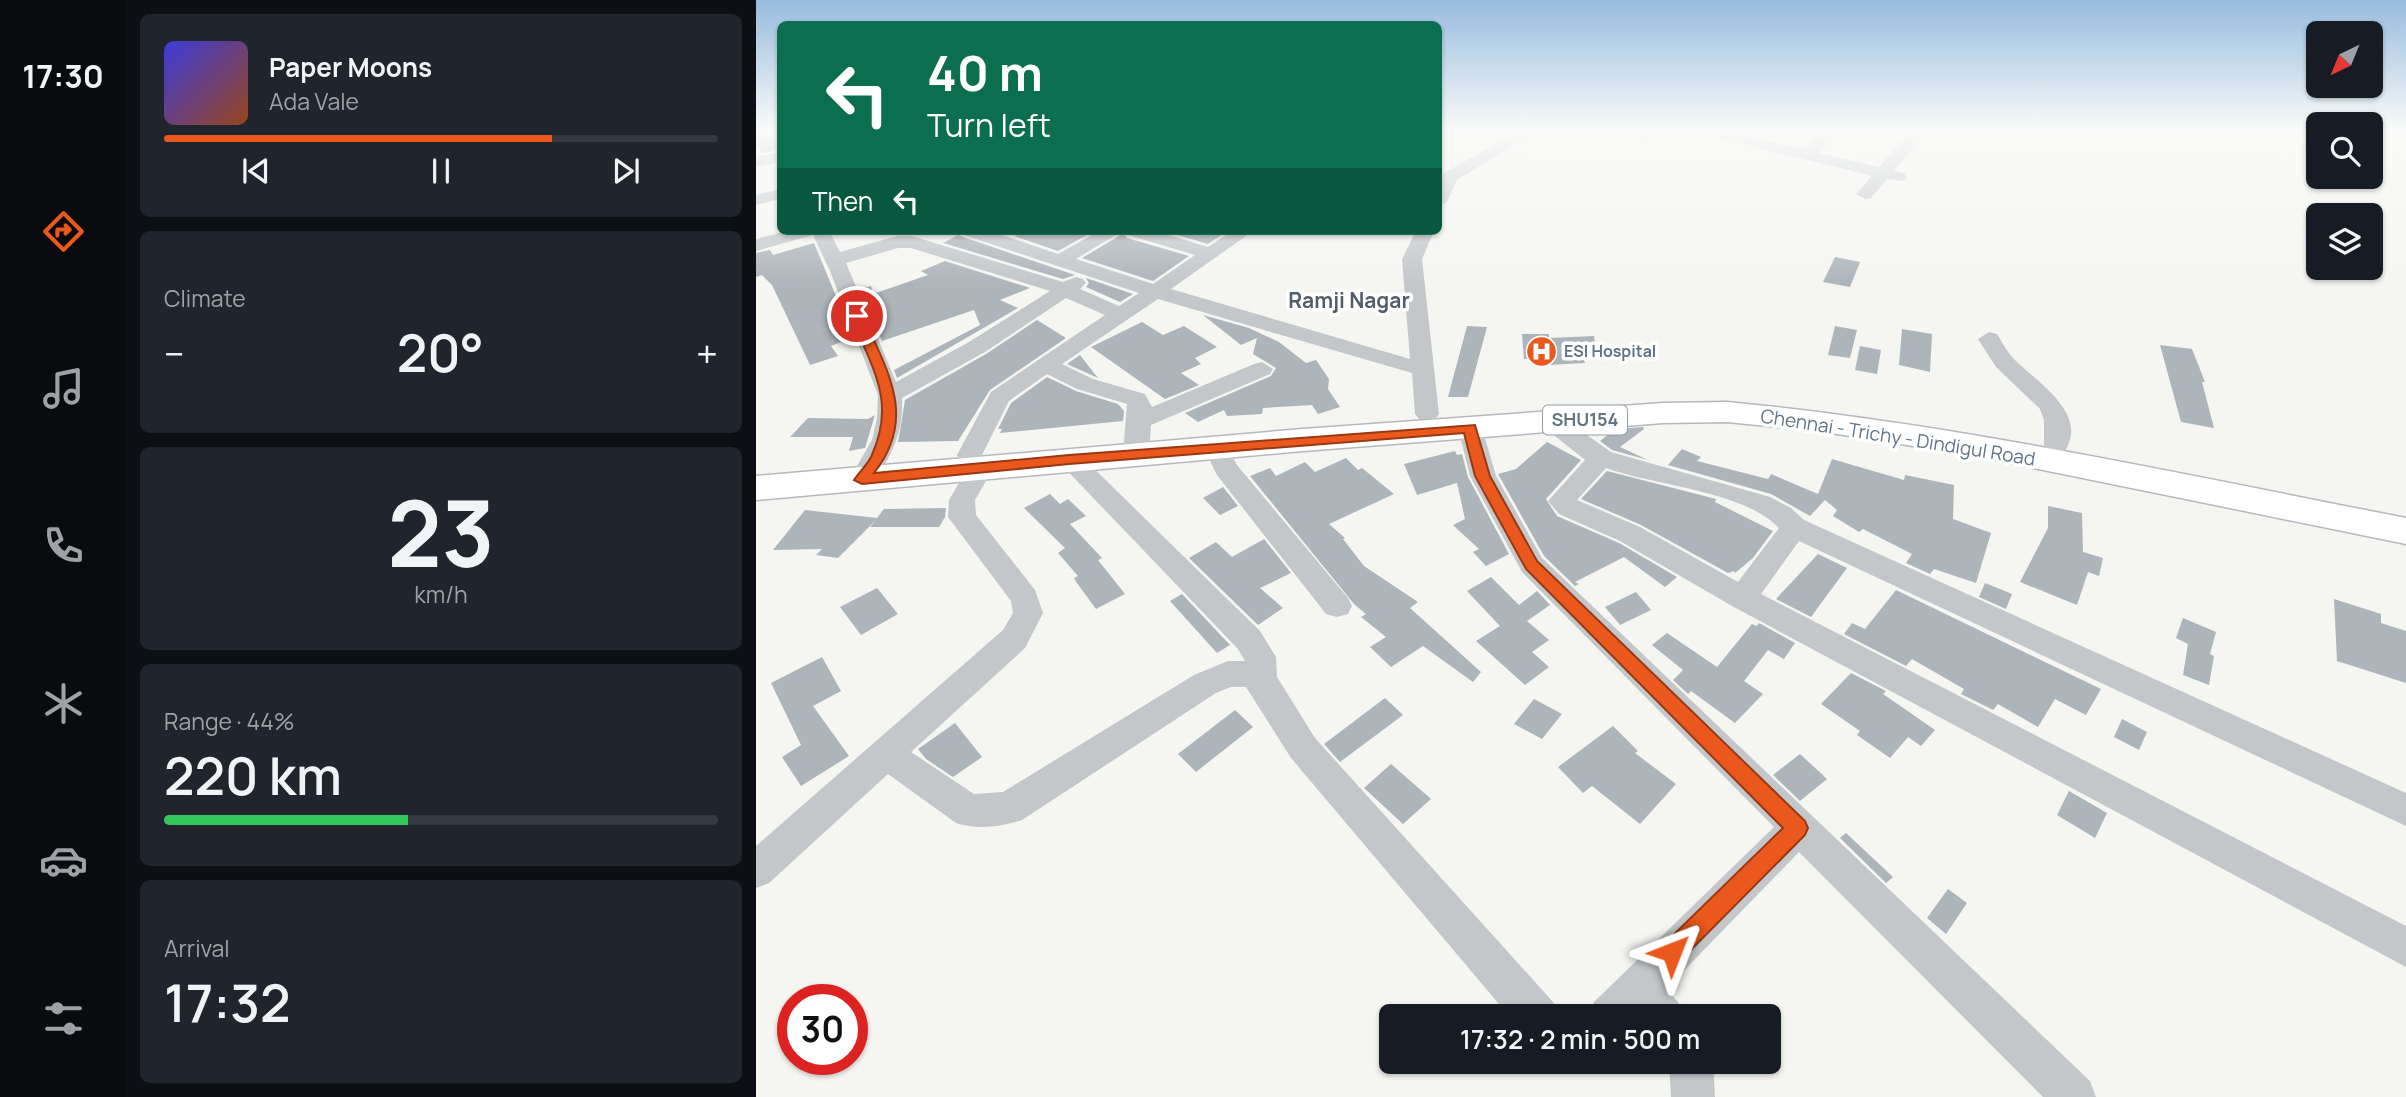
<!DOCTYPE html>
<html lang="en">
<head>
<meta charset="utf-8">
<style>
  :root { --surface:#171b24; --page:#20242c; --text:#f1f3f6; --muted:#9ea1a6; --line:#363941; --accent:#ea581d }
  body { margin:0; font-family:Manrope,sans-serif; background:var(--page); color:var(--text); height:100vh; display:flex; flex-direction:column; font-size:26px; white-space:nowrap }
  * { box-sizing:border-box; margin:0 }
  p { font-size:23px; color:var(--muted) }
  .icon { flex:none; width:38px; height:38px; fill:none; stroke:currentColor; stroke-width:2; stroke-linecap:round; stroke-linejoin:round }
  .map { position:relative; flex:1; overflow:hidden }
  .details { display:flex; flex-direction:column; gap:14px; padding:14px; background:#0d0f14; width:630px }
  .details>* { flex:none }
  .hud { position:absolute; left:21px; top:21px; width:665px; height:214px; border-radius:10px; box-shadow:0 2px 5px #0004; background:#0b6e4f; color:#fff; overflow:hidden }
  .needle { width:46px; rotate:223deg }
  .fabs { position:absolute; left:1550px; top:21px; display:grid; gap:14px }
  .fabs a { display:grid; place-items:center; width:77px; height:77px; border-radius:10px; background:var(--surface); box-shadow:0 2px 5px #0004; font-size:35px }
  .speed { position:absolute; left:21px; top:984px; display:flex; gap:14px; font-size:35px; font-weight:700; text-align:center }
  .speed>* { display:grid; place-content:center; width:91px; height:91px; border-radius:50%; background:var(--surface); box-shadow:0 2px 5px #0004; line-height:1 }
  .speed .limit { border:10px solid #d22; background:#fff; color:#111 }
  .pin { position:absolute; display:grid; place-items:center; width:60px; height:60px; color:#fff; margin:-30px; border:4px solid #fff; border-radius:50%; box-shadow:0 2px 7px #0007 }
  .me { position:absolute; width:77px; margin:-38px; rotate:45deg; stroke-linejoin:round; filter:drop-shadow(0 0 5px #0008) }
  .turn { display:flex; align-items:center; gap:24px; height:147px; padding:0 35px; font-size:32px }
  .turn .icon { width:91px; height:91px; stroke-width:2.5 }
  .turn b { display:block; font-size:49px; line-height:60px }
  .then { display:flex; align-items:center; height:66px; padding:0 35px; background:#0003; gap:14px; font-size:26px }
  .big { font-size:52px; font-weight:600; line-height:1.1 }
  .details .card { flex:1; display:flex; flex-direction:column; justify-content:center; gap:10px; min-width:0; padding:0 24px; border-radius:10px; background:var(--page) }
  .details .dial { align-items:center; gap:0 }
  .dial b { font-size:91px; line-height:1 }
  .song { display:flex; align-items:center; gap:21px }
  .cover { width:84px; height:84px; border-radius:10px; background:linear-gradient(135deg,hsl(240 70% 55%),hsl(20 70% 35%)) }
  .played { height:7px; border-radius:4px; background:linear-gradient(90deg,var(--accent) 70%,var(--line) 70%) }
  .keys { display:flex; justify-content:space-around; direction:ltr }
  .heat { display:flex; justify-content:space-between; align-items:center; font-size:38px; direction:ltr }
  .charge { height:10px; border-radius:5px; background:linear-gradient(90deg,#34c759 44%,var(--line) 0) }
  .trip { position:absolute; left:623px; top:1004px; width:402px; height:70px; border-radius:10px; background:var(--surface); box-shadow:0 2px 5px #0004; font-weight:600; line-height:70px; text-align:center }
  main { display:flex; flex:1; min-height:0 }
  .dock { display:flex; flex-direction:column; width:126px; justify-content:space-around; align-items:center; background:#090b0e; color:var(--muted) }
  .dock .icon { width:49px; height:49px }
  .dock .current { color:var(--accent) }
  .dock b { font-size:32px; color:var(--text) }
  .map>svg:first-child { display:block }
  .building { fill:#adb4ba }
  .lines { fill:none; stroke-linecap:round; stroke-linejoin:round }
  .highway-casing { stroke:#b5b9bc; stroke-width:3 }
  .minor { fill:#c3c7ca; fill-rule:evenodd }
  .highway { fill:#fff; fill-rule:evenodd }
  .route { fill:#ea581d; stroke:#983913; stroke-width:2 }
  .labels { text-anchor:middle; stroke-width:7; stroke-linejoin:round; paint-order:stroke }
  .far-poi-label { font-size:16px; font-weight:bold; fill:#637484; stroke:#fff; text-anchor:start }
  .shield { fill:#fff; stroke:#929ea9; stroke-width:2 }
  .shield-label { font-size:18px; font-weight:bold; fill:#637484 }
  .street-label { font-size:19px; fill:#637484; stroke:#fff }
  .far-district-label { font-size:21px; font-weight:bold; fill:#515d69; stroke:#fff }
</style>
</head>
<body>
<main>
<nav class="dock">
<b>17:30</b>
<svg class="icon current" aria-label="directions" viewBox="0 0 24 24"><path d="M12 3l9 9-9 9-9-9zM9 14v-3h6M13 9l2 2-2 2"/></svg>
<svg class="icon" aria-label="music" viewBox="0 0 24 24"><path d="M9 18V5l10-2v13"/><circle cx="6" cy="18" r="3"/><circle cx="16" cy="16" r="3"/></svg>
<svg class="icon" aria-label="phone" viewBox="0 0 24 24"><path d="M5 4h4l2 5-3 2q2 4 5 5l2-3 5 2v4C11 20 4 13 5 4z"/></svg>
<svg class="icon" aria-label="climate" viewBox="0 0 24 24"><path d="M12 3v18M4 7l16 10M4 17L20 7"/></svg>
<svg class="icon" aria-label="car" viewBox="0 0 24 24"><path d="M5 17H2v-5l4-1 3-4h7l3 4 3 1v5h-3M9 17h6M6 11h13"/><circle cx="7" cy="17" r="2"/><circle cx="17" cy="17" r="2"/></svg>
<svg class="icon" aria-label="filters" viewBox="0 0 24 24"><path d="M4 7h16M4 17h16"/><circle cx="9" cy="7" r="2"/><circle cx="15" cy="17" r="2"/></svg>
</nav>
<section class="details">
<div class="card">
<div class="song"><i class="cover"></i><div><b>Paper Moons</b><p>Ada Vale</p></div></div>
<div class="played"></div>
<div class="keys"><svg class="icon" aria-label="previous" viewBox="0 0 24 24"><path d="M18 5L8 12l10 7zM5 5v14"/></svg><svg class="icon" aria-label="pause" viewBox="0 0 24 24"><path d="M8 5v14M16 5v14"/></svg><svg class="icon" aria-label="next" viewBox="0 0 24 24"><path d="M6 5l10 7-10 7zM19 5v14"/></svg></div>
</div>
<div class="card"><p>Climate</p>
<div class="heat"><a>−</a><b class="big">20°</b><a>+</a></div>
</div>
<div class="card dial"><b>23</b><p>km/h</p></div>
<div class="card"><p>Range · 44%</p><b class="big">220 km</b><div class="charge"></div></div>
<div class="card"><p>Arrival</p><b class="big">17:32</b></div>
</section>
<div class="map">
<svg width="1650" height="1097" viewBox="0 0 1650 1097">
  <rect width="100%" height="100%" fill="#f5f6f2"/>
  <g class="building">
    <path d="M14,132l10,18 -17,3 -7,-9v-9z"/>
    <path d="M272,231h66l-36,20 -44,-15z"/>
    <path d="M408,231h63l-19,13z"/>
    <path d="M368,233l3,5 62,18 -36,25 -71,-23z"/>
    <path d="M202,235l5,2 112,38 -12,4 -120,-36z"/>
    <path d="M58,243l39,94 -22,9 7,10 -28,9 -38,-80 -10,-10 -6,2v-24l14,-3 3,5z"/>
    <path d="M1079,257l25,5 -10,25 -27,-5z"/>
    <path d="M189,261l85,27 -30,12 18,8 -121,70 -3,-8 86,-45 -6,-15 -92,31 -22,-52 11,-3 2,8 55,-19 -7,-4z"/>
    <path d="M330,278l47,16 -13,8 -34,-15 3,-4z"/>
    <path d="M447,315l46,13 30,14 27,21 10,-3 13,19 -1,10 12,18 -22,7 -6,-9 -49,3 -1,6 -35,2 -3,-6 -26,12 -13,-9 86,-37 5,-8 -23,-14 4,-16 -16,7z"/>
    <path d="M281,320l29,18 -76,52 -32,51 -60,1 7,-42 81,-46z"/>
    <path d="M386,322l21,13 21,-9 33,21 -22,11 6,6 -20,9 18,12 -34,14 -74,-52z"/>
    <path d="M711,326l20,1 -19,70h-20z"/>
    <path d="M1079,326l22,4 -7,28 -22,-3z"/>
    <path d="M1146,329l30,5 -2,38 -31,-7z"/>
    <path d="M766,334h27v4l45,-2 3,20 -14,1 2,6 -37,2 -1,-7 -23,1z"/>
    <path d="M1404,345l32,4 13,33h-3l12,46 -33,-6z"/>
    <path d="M1104,346l21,4 -4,24 -22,-4z"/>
    <path d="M324,355l18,23 -31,-14z"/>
    <path d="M291,377l29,14 42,13 6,7 -1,10 -123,12 2,-4h-4l13,-26z"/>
    <path d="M119,415l-10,33 -16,3 4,-14h-63l18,-19 60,1z"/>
    <path d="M887,427l1,2 -24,18 28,13 -36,-10 -12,-9 15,-12z"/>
    <path d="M791,442l34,18 -35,39 11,17 62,27 58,34 -12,10 -41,-30 -49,25 4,2 -4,2 -31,-30 -46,-82 18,-5z"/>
    <path d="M926,449l19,8 -4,4 71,18 3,-5 47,20 14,-35 72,21 1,-5 49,10 -1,34 38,14 -15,50 -42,-14 -4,5 -24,-11 6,-9 -49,-25 -4,3 -26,-16 4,-6 -12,-10 -15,16 -39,-22 -103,-29z"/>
    <path d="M699,451l2,4 5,-1 6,23 41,77 -23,12 -13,-14 6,-3 -26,-24 12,-6 -8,-36 -40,12 -13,-31z"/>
    <path d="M590,458l12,12 4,-2 32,26 -65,30 16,14 -2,1 21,27 54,36 -8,6 71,64 -8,10 -50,-36 -32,21 -21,-20 16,-10 -25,-20 5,-3 -12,-10 -104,-128 20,-8 6,8 29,-14 10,10z"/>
    <path d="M851,471l109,28 -1,3 58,29 -20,27 -18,15 -1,-2 -6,2 -87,-48 -60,-26z"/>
    <path d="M467,487l15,19 -18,9 -17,-17z"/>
    <path d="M294,494l10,10 8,-5 18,17 -16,8 32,34 -4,2 27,34 -29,15 -19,-26 -3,-5 4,-2 -20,-23 7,-5 -41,-40z"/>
    <path d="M1292,506l34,7 1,39 20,6 -4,18 -11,-4 -11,33 -57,-23 28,-54z"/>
    <path d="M190,508l-1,9 -6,10h-69l7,-8 -39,39 -22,-3 6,-6 -49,1 32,-40 72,8 7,-9z"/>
    <path d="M508,539l27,34 -31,15 23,20 -25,17 -69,-67 27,-16 16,15z"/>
    <path d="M1062,554l29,14 -36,49 -35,-18z"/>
    <path d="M735,577l28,28 18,-14 13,14 -23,16 22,19 -17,12 17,15 -24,18 -49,-44 24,-15 -33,-35z"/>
    <path d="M1229,583l27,11 -6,15 -27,-12z"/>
    <path d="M121,588l21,26 -37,21 -21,-28z"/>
    <path d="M1140,590l205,99 -15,26 -31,-16 -17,28 -40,-23 -5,6 -32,-16 3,-5 -52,-30 -6,7 -62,-32 8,-11 13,6z"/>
    <path d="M880,592l15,18 -31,15 -15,-18z"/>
    <path d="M426,594l48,51 -13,8 -47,-52z"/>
    <path d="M1578,599l47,15v9l25,8v52l-69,-22z"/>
    <path d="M1427,618l33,14 -6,22 4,2 -5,29 -26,-10 5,-31 -12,-6z"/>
    <path d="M1003,623l36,20 -11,16 -16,-9 -24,31 19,13 -28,29 -44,-32 -3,3 -15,-14 10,-10 -31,-25 15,-12 50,34 35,-43 5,2z"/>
    <path d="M66,657l19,34 -28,15 36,50 -48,30 -19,-29 19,-12 -30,-62z"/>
    <path d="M1095,673l35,18 -3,3 52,36 -14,16 -13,-9 -18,21 -33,-23 3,-4 -39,-27z"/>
    <path d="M629,698l18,17 -63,47 -16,-18z"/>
    <path d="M778,699l28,15 -20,25 -28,-15z"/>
    <path d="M479,710l18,17 -57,45 -18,-18z"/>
    <path d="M1366,719l25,13 -8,18 -25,-13z"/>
    <path d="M199,723l27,34 -29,20 -27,-18 -8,-10z"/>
    <path d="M857,726l25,25 -3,2 41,31 -36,40 -48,-38 -9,7 -25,-26z"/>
    <path d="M1044,754l27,25 -27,22 -27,-26z"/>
    <path d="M635,764l40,35 -28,25 -39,-36z"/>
    <path d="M1313,791l38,22 -12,25 -38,-23z"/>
    <path d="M1090,833l47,44 -7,6 -46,-45z"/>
    <path d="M1192,889l19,14 -21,31 -19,-16z"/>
  </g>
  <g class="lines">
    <defs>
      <path id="highway" d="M971,402c229,22 454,72 679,116v26l-436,-89 -152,-24 -91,-9 -64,1 -360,28 -547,49v-24l547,-47 360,-26z"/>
    </defs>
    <use href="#highway" class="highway-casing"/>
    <g class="minor">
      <path d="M761,132h19l-79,48 -10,22 -9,5v-24l6,-10z"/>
      <path d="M883,132h18l-14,9 -8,-5z"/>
      <path d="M949,132h26l73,17 18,-17h17l-20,21 60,14 27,-30h12l2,3 -26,31 10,2 3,4 -3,4 -17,-2 -16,19 -6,1 -9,-5 16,-18 -165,-41z"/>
      <path d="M24,152v10l-24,5v-10z"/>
      <path d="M24,189v10l-24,6v-10z"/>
      <path d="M31,231h42l11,21 57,-16h15l151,46 13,-5 7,2 3,4 -6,6 39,17 20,-13 -175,-58 -2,-4h28l68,23 41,-23h23l-46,28 77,25 42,-29 -67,-20 -2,-4h29l53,16 24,-16h21l-82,58 239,70 -8,-100 14,-28h18l-12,28 17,155 -4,5h-16l-4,-5 -3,-41 -254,-74 -96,65 31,15 52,15 7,13 102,-43 8,-2 11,7 -3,5 -119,51 -2,29 -4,6h-18l-4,-6 4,-50 -50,-15 -30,-15 -38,27 -29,58 10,2 4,6 -19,33 1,15 59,75 8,23 -18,35 -114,104 63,42 29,-2 191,-117 34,-14h17l-7,-12 -182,-190 4,-6h18l182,178 16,26 1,20 38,61 238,264 6,15h-49l-219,-259 -45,-71h-15l-15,6 -194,127c-20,7 -46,10 -66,3l-68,-49 -119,109 -13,5v-42l247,-216 10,-17 -2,-12 -63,-84 1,-17 22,-37 -10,-2 -4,-6 34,-63 114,-77 -39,-17 -81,54 -83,46c2,34 -12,61 -31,88l-9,3 -9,-3 -4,-6 23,-40 5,-22 1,-23 -48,-124 -17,-36 -57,16v-12zM142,248h13l139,43 -81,51 -73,40 -50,-119z"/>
      <path d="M1233,332l8,2c5,8 9,16 15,23 21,23 78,55 53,94h-18l-3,-6v-25l-4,-11 -44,-42 -18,-28z"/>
      <path d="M798,415l9,3 48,34 159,45 21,11 13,12 602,273v33l-607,-285 -38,53 645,332v41l-674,-361 -112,-65 -61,-27 -11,-13 37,-41 -40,-32 -3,-5 3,-5zM850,468c49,18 136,22 173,60l-41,54 -98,-55 -63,-27z"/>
      <path d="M714,420l9,3 3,5 14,48 46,82 548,523 6,16h-53l-244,-245 -133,137 12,13 6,15h-96l6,-15 180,-175 -252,-255 -52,-96 -12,-48 3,-5z"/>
      <path d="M459,439l9,2 13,24 111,133 4,8 -4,8 -11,3 -11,-3 -109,-139 -14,-28 3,-6z"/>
      <path d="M913,1062h44l2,35h-44z"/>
    </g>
    <use href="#highway" class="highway"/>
  </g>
  <linearGradient id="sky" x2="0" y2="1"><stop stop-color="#97bcde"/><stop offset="0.46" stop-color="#fafbf9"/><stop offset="1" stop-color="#fafbf9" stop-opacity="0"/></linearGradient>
  <rect width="1650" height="285" fill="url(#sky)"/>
  <path class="route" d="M101,312l6,4c24,55 55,101 11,157l195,-18 406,-30 15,51 47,85 268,260 3,7 -3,7 -124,125 -9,4 -8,-4 -3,-8 3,-8 119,-116 -257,-259 -51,-93 -11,-43 -395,31 -207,20 -8,-4c5,-8 13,-15 17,-23 26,-56 1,-88 -20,-141z"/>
  <defs>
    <symbol id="hospital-disc" viewBox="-11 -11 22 22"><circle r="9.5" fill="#ea581d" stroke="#fff"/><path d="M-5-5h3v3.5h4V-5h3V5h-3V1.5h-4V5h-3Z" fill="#fff"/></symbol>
  </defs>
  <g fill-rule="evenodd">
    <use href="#hospital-disc" x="768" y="334" width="35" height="35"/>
  </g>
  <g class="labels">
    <g class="far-poi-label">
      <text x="808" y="357">ESI Hospital</text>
    </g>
    <rect class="shield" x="787" y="405.5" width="84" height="29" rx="5"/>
    <g class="shield-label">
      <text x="829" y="426">SHU154</text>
    </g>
    <g class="street-label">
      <text transform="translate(1142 437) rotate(9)" y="7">Chennai - Trichy - Dindigul Road</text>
    </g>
    <g class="far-district-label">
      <text x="593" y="308">Ramji Nagar</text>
    </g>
  </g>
</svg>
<div class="fabs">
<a><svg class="needle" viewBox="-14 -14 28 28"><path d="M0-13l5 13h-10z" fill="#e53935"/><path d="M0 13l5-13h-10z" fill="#9ea1a6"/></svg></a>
<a><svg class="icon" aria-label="search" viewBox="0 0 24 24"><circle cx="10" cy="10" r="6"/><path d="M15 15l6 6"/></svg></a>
<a><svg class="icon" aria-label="layers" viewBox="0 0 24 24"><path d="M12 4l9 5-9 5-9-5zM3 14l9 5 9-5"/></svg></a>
</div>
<div class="speed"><div class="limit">30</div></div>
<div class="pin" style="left:101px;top:316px;background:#d93025"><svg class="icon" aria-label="arrive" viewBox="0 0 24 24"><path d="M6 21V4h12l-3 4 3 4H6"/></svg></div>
<svg class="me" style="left:916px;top:952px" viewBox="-20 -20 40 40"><path d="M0-17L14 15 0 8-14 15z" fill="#ea581d" stroke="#fff" stroke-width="4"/></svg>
<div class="trip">17:32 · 2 min · 500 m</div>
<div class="hud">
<div class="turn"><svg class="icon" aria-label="left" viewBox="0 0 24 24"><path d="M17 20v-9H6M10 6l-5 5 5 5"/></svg><div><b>40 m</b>Turn left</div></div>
<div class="then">Then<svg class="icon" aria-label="left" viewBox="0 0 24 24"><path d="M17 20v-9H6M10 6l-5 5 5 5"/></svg></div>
</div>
</div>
</main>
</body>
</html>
